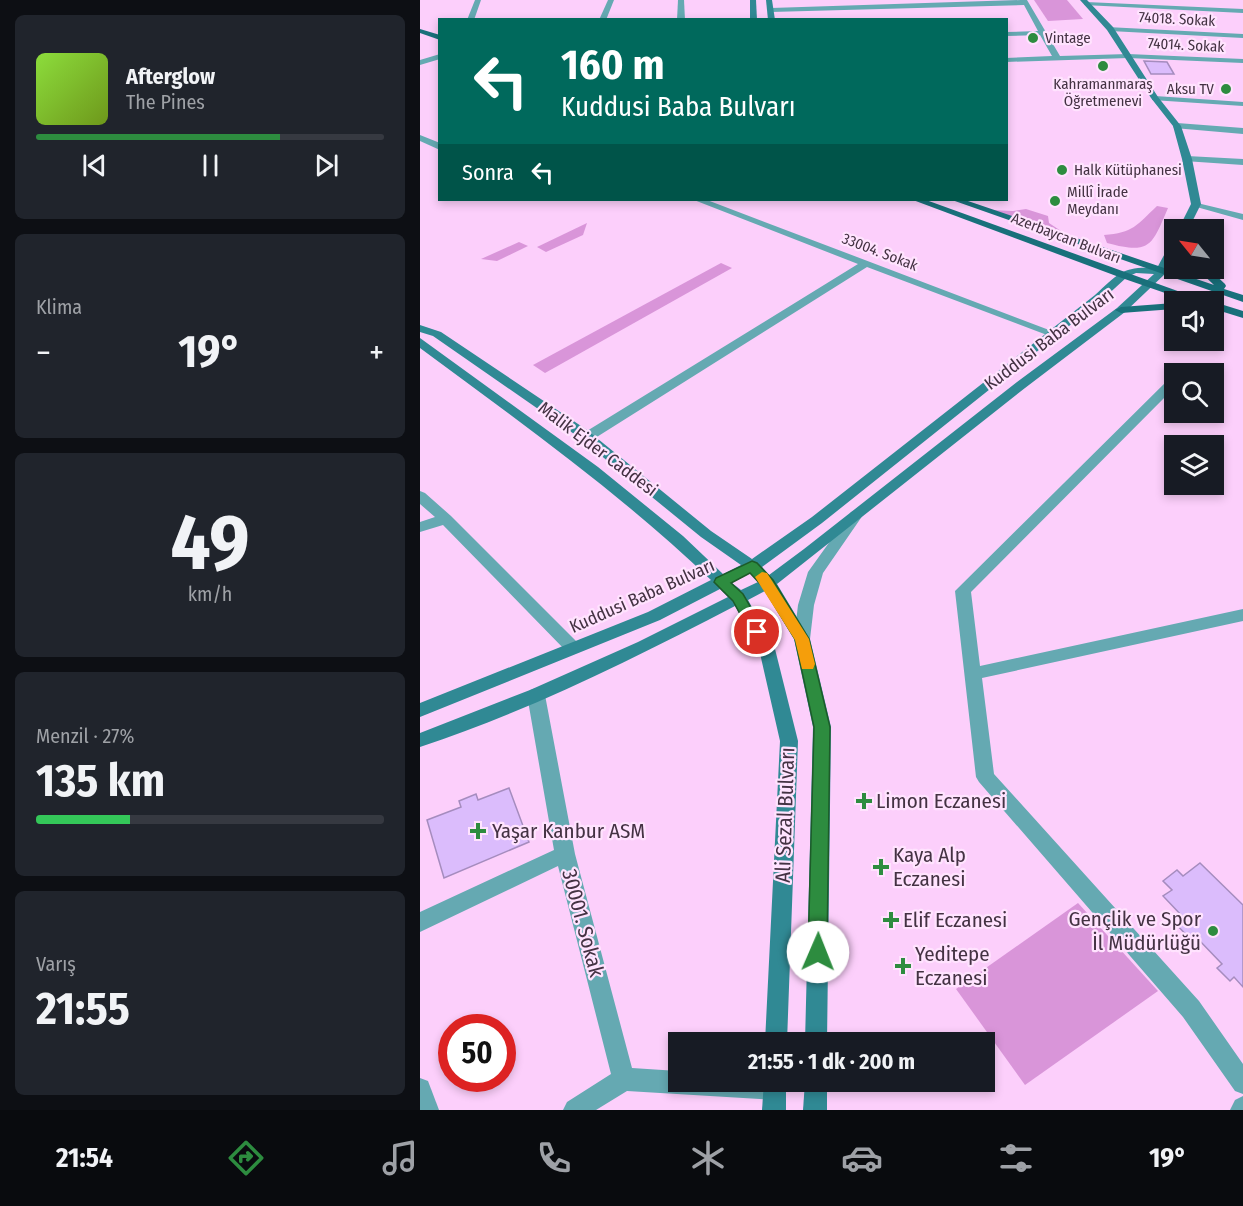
<!DOCTYPE html>
<html lang="tr">
<head>
<meta charset="utf-8">
<style>
  :root { --surface:#171b24; --page:#20242c; --text:#f1f3f6; --muted:#9ea1a6; --line:#363941; --accent:#2d8c3f }
  body { margin:0; font-family:"Fira Sans Condensed",sans-serif; background:var(--page); color:var(--text); height:100vh; display:flex; flex-direction:column; font-size:22px; white-space:nowrap }
  * { box-sizing:border-box; margin:0 }
  p { font-size:20px; color:var(--muted) }
  .icon { flex:none; width:33px; height:33px; fill:none; stroke:currentColor; stroke-width:2; stroke-linecap:round; stroke-linejoin:round }
  .map { position:relative; flex:1; overflow:hidden }
  .sheet { display:flex; flex-direction:column; gap:15px; padding:15px; background:#0d0f14; width:420px }
  .sheet>* { flex:none }
  .banner { position:absolute; left:18px; top:18px; width:570px; height:183px; border-radius:0px; box-shadow:0 3px 9px #0003; background:#00695c; color:#fff; overflow:hidden }
  .needle { width:39px; rotate:300deg }
  .controls { position:absolute; left:744px; top:219px; display:grid; gap:12px }
  .controls a { display:grid; place-items:center; width:60px; height:60px; border-radius:0px; background:var(--surface); box-shadow:0 3px 9px #0003; font-size:30px }
  .speed { position:absolute; left:18px; top:1014px; display:flex; gap:12px; font-size:30px; font-weight:700; text-align:center }
  .speed>* { display:grid; place-content:center; width:78px; height:78px; border-radius:50%; background:var(--surface); box-shadow:0 3px 9px #0003; line-height:1 }
  .speed .limit { border:9px solid #d22; background:#fff; color:#111 }
  .pin { position:absolute; display:grid; place-items:center; width:51px; height:51px; color:#fff; margin:-26px; border:3px solid #fff; border-radius:50%; box-shadow:0 2px 6px #0007 }
  .me { position:absolute; width:66px; margin:-33px; rotate:1deg; stroke-linejoin:round; filter:drop-shadow(0 0 4px #0008) }
  .turn { display:flex; align-items:center; gap:21px; height:126px; padding:0 24px; font-size:27px }
  .turn .icon { width:78px; height:78px; stroke-width:2.5 }
  .turn b { display:block; font-size:42px; line-height:51px }
  .then { display:flex; align-items:center; height:57px; padding:0 24px; background:#0003; gap:12px; font-size:22px }
  .big { font-size:45px; font-weight:700; line-height:1.1 }
  .sheet .widget { flex:1; display:flex; flex-direction:column; justify-content:center; gap:9px; min-width:0; padding:0 21px; border-radius:9px; background:var(--page) }
  .sheet .dial { align-items:center; gap:0 }
  .dial b { font-size:78px; line-height:1 }
  .song { display:flex; align-items:center; gap:18px }
  .cover { width:72px; height:72px; border-radius:9px; background:linear-gradient(135deg,hsl(90 70% 55%),hsl(80 70% 35%)) }
  .played { height:6px; border-radius:3px; background:linear-gradient(90deg,var(--accent) 70%,var(--line) 70%) }
  .keys { display:flex; justify-content:space-around; direction:ltr }
  .heat { display:flex; justify-content:space-between; align-items:center; font-size:33px; direction:ltr }
  .charge { height:9px; border-radius:4px; background:linear-gradient(90deg,#34c759 27%,var(--line) 0) }
  .trip { position:absolute; left:248px; top:1032px; width:327px; height:60px; border-radius:0px; background:var(--surface); box-shadow:0 3px 9px #0003; font-weight:700; line-height:60px; text-align:center }
  .tabs { display:flex; height:96px; justify-content:space-around; align-items:center; background:#090b0e; color:var(--muted) }
  .tabs .icon { width:42px; height:42px }
  .tabs .on { color:var(--accent) }
  .tabs b { font-size:27px; color:var(--text) }
  main { display:flex; flex:1; min-height:0 }
  .map>svg:first-child { display:block }
  .green { fill:#d995d9 }
  .building { fill:#dbbcfc; stroke:#a58cbe; stroke-width:1.5 }
  .lines { fill:none; stroke-linecap:round; stroke-linejoin:round }
  .minor { fill:#65a9b2; fill-rule:evenodd }
  .secondary { fill:#308994; fill-rule:evenodd }
  .primary { fill:#19707b; fill-rule:evenodd }
  .route { fill:#2d8c3f; stroke:#1d5b29; stroke-width:1.5 }
  .slow { fill:#f59e0b }
  .poi-dot { fill:#2d8c3f; stroke:#ffe3fe; stroke-width:2 }
  .labels { text-anchor:middle; stroke-width:4.5; stroke-linejoin:round; paint-order:stroke }
  .far-street-label { font-size:15px; fill:#443243; stroke:#ffe3fe }
  .far-poi-label { font-size:15px; fill:#443243; stroke:#ffe3fe; text-anchor:start }
  .street-label { font-size:18px; fill:#443243; stroke:#ffe3fe }
  .near-poi-label { font-size:21px; fill:#443243; stroke:#ffe3fe; text-anchor:start }
  .near-street-label { font-size:21px; fill:#443243; stroke:#ffe3fe }
</style>
</head>
<body>
<main>
<section class="sheet">
<div class="widget">
<div class="song"><i class="cover"></i><div><b>Afterglow</b><p>The Pines</p></div></div>
<div class="played"></div>
<div class="keys"><svg class="icon" aria-label="previous" viewBox="0 0 24 24"><path d="M18 5L8 12l10 7zM5 5v14"/></svg><svg class="icon" aria-label="pause" viewBox="0 0 24 24"><path d="M8 5v14M16 5v14"/></svg><svg class="icon" aria-label="next" viewBox="0 0 24 24"><path d="M6 5l10 7-10 7zM19 5v14"/></svg></div>
</div>
<div class="widget"><p>Klima</p>
<div class="heat"><a>−</a><b class="big">19°</b><a>+</a></div>
</div>
<div class="widget dial"><b>49</b><p>km/h</p></div>
<div class="widget"><p>Menzil · 27%</p><b class="big">135 km</b><div class="charge"></div></div>
<div class="widget"><p>Varış</p><b class="big">21:55</b></div>
</section>
<div class="map">
<svg width="823" height="1110" viewBox="0 0 823 1110">
  <rect width="100%" height="100%" fill="#fccffb"/>
  <g class="green">
    <path d="M614,0h33l16,19 -35,2z"/>
    <path d="M737,206l11,2c-16,37 -17,47 -61,35l-3,-8c29,-2 33,-10 53,-29z"/>
    <path d="M606,209l22,7 1,7 15,10 -73,-23 22,1z"/>
    <path d="M167,223l-4,12 -37,17 -9,-5z"/>
    <path d="M99,242l9,4 -31,15 -16,-2z"/>
    <path d="M301,263l11,5 -187,105 -12,-8z"/>
    <path d="M658,903l80,88 -133,94 -69,-96z"/>
  </g>
  <g class="building">
    <path d="M724,61l23,1 7,12h-23z"/>
    <path d="M89,788l20,54 -85,36 -17,-58 34,-13 -2,-6 17,-7 2,6z"/>
    <path d="M780,863l43,42v82l-9,-10 -4,4 -13,-13 5,-4 -23,-24 -4,4 -21,-22 8,-6 -19,-20 9,-6 -9,-9 14,-11 6,6z"/>
  </g>
  <g class="lines">
    <g class="minor">
      <path d="M55,0h6l-7,20h-7z"/>
      <path d="M188,0h6l-8,20h-7z"/>
      <path d="M258,0h6l1,20h-8z"/>
      <path d="M601,0h6l33,56 68,-2 115,5v4l-115,-5 -122,4v-4l46,-2 -12,-21 -34,1v-4l32,-1 -14,-26 -253,7 -3,-2 3,-2z"/>
      <path d="M666,2l157,7v4l-159,-8z"/>
      <path d="M687,27l136,7v4l-133,-7z"/>
      <path d="M20,54v5l-20,6v-5z"/>
      <path d="M735,96l88,6v4l-91,-6v-4z"/>
      <path d="M757,123l66,5v6l-69,-6 -1,-2z"/>
      <path d="M0,135l20,8v7l-20,-9z"/>
      <path d="M767,156l56,3v6l-59,-4v-4z"/>
      <path d="M274,200h13l350,133 -6,4 -4,-2 -180,-68 -275,173h-10l-2,-3 2,-3 276,-170z"/>
      <path d="M773,202l50,12v6l-50,-14z"/>
      <path d="M754,377v11l-203,204 9,74 263,-57v12l-261,57 12,96 205,227 44,63v30l-8,-3 -52,-74 -204,-235 -3,-5 -21,-186 215,-213z"/>
      <path d="M0,491l5,2 26,23 128,128 2,4 -2,4h-12l-124,-127 -23,7v-10l15,-5 -15,-13z"/>
      <path d="M436,510l7,5 -40,58 -9,32 -4,34 -2,4h-12l-2,-4 4,-34 10,-33 43,-60z"/>
      <path d="M116,688l6,2 3,5 30,159 57,214 46,3v11h105l3,7 -3,8 -8,3 -148,-9 -31,19h-33l4,-8 44,-28 -53,-208 -138,66v-20l134,-62 -27,-155 3,-5z"/>
      <path d="M0,1078l8,3 11,29h-19z"/>
      <path d="M823,1096v14h-13l5,-10z"/>
    </g>
    <g class="secondary">
      <path d="M330,0h6l1,20h-7z"/>
      <path d="M346,0h6l3,20h-7z"/>
      <path d="M660,0h7l26,27 45,70 23,29 11,33 9,45 -13,26h-10l13,-26 -9,-45 -9,-33 -22,-28 -44,-68z"/>
      <path d="M754,243v12l-8,18 -41,39 -100,76 -248,196 33,55 21,88 -4,315h-22l8,-315 -19,-88 -29,-48 -17,9 27,49 23,92 -11,301h-22l15,-301 -21,-92 -24,-43c-102,53 -206,105 -315,141v-14l110,-43 108,-48 90,-45 -8,-8 -60,31 -240,97v-14l228,-91 63,-32c-90,-86 -191,-158 -291,-232v-10l178,129 85,69 40,38 18,-9 -40,-28 -124,-101 -144,-100 -13,-4v-7l21,7 146,98 124,101 41,28 60,-42 283,-222c25,-23 28,-29 62,-27l12,-22zM716,273l18,1 -37,34 -100,74 -213,167 -35,26 -7,-8 60,-44 281,-224 24,-22zM330,573l8,9 -17,8 -9,-7z"/>
      <path d="M344,1082h22v28h-24z"/>
      <path d="M385,1082h22v28h-24z"/>
    </g>
    <g class="primary">
      <path d="M0,29l20,6v5l-20,-7z"/>
      <path d="M493,200h13l282,102h-17l-72,-25z"/>
      <path d="M532,200h13l249,85 -18,-17h12l17,16 1,2 -2,3 19,6v7z"/>
      <path d="M764,225l4,1 1,4h-10z"/>
      <path d="M794,302l29,9v7l-29,-9z"/>
      <path d="M754,303v6l-53,4 -6,-3 6,-3z"/>
    </g>
  </g>
  <path class="route" d="M332,561l5,2 16,17 36,59 21,88 -3,225 -2,7 -7,2 -7,-2 -3,-7 6,-225 -19,-88 -32,-52 -13,-14 -19,10 12,11 22,38 -2,4h-11l-19,-35 -19,-19 2,-4z"/>
  <path class="slow" d="M342,572l5,1 42,66 6,25 -2,5h-11l-7,-29 -40,-63z"/>
  <g class="poi-dot">
    <circle cx="613" cy="38" r="6"/>
    <circle cx="683" cy="66" r="6"/>
    <circle cx="806" cy="89" r="6"/>
    <circle cx="642" cy="170" r="6"/>
    <circle cx="635" cy="201" r="6"/>
    <path d="M441 792h6v6h6v6h-6v6h-6v-6h-6v-6h6z"/>
    <path d="M55 822h6v6h6v6h-6v6h-6v-6h-6v-6h6z"/>
    <path d="M458 858h6v6h6v6h-6v6h-6v-6h-6v-6h6z"/>
    <path d="M468 911h6v6h6v6h-6v6h-6v-6h-6v-6h6z"/>
    <circle cx="793" cy="931" r="6"/>
    <path d="M480 957h6v6h6v6h-6v6h-6v-6h-6v-6h6z"/>
  </g>
  <g class="labels">
    <g class="far-street-label">
      <text transform="translate(757 19) rotate(3)" y="5">74018. Sokak</text>
      <text transform="translate(766 45) rotate(3)" y="5">74014. Sokak</text>
      <text transform="translate(646 238) rotate(21)" y="5">Azerbaycan Bulvarı</text>
      <text transform="translate(460 252) rotate(21)" y="5">33004. Sokak</text>
    </g>
    <g class="far-poi-label">
      <text x="625" y="43">Vintage</text>
      <text x="683" y="89" text-anchor="middle">Kahramanmaraş<tspan x="683" dy="17">Öğretmenevi</tspan></text>
      <text x="794" y="94" text-anchor="end">Aksu TV</text>
      <text x="654" y="175">Halk Kütüphanesi</text>
      <text x="647" y="197">Millî İrade<tspan x="647" dy="17">Meydanı</tspan></text>
    </g>
    <g class="street-label">
      <text transform="translate(629 339) rotate(-37)" y="6">Kuddusi Baba Bulvarı</text>
      <text transform="translate(178 449) rotate(37)" y="6">Malik Ejder Caddesi</text>
      <text transform="translate(222 596) rotate(-24)" y="6">Kuddusi Baba Bulvarı</text>
    </g>
    <g class="near-poi-label">
      <text x="456" y="808">Limon Eczanesi</text>
      <text x="72" y="838">Yaşar Kanbur ASM</text>
      <text x="473" y="862">Kaya Alp<tspan x="473" dy="24">Eczanesi</tspan></text>
      <text x="781" y="926" text-anchor="end">Gençlik ve Spor<tspan x="781" dy="24">İl Müdürlüğü</tspan></text>
      <text x="483" y="927">Elif Eczanesi</text>
      <text x="495" y="961">Yeditepe<tspan x="495" dy="24">Eczanesi</tspan></text>
    </g>
    <g class="near-street-label">
      <text transform="translate(365 815) rotate(-88)" y="7">Ali Sezal Bulvarı</text>
      <text transform="translate(163 923) rotate(75)" y="7">30001. Sokak</text>
    </g>
  </g>
</svg>
<div class="controls">
<a><svg class="needle" viewBox="-14 -14 28 28"><path d="M0-13l5 13h-10z" fill="#e53935"/><path d="M0 13l5-13h-10z" fill="#9ea1a6"/></svg></a>
<a><svg class="icon" aria-label="sound" viewBox="0 0 24 24"><path d="M4 9h4l5-4v14l-5-4H4zM17 9q2 3 0 6"/></svg></a>
<a><svg class="icon" aria-label="search" viewBox="0 0 24 24"><circle cx="10" cy="10" r="6"/><path d="M15 15l6 6"/></svg></a>
<a><svg class="icon" aria-label="layers" viewBox="0 0 24 24"><path d="M12 4l9 5-9 5-9-5zM3 14l9 5 9-5"/></svg></a>
</div>
<div class="speed"><div class="limit">50</div></div>
<div class="pin" style="left:337px;top:632px;background:#d93025"><svg class="icon" aria-label="arrive" viewBox="0 0 24 24"><path d="M6 21V4h12l-3 4 3 4H6"/></svg></div>
<svg class="me" style="left:398px;top:952px" viewBox="-20 -20 40 40"><circle r="19" fill="#fff"/><path d="M0-13L10 11 0 6-10 11z" fill="#2d8c3f"/></svg>
<div class="trip">21:55 · 1 dk · 200 m</div>
<div class="banner">
<div class="turn"><svg class="icon" aria-label="left" viewBox="0 0 24 24"><path d="M17 20v-9H6M10 6l-5 5 5 5"/></svg><div><b>160 m</b>Kuddusi Baba Bulvarı</div></div>
<div class="then">Sonra<svg class="icon" aria-label="left" viewBox="0 0 24 24"><path d="M17 20v-9H6M10 6l-5 5 5 5"/></svg></div>
</div>
</div>
</main>
<nav class="tabs">
<b>21:54</b>
<svg class="icon on" aria-label="directions" viewBox="0 0 24 24"><path d="M12 3l9 9-9 9-9-9zM9 14v-3h6M13 9l2 2-2 2"/></svg>
<svg class="icon" aria-label="music" viewBox="0 0 24 24"><path d="M9 18V5l10-2v13"/><circle cx="6" cy="18" r="3"/><circle cx="16" cy="16" r="3"/></svg>
<svg class="icon" aria-label="phone" viewBox="0 0 24 24"><path d="M5 4h4l2 5-3 2q2 4 5 5l2-3 5 2v4C11 20 4 13 5 4z"/></svg>
<svg class="icon" aria-label="climate" viewBox="0 0 24 24"><path d="M12 3v18M4 7l16 10M4 17L20 7"/></svg>
<svg class="icon" aria-label="car" viewBox="0 0 24 24"><path d="M5 17H2v-5l4-1 3-4h7l3 4 3 1v5h-3M9 17h6M6 11h13"/><circle cx="7" cy="17" r="2"/><circle cx="17" cy="17" r="2"/></svg>
<svg class="icon" aria-label="filters" viewBox="0 0 24 24"><path d="M4 7h16M4 17h16"/><circle cx="9" cy="7" r="2"/><circle cx="15" cy="17" r="2"/></svg>
<b>19°</b>
</nav>
</body>
</html>
